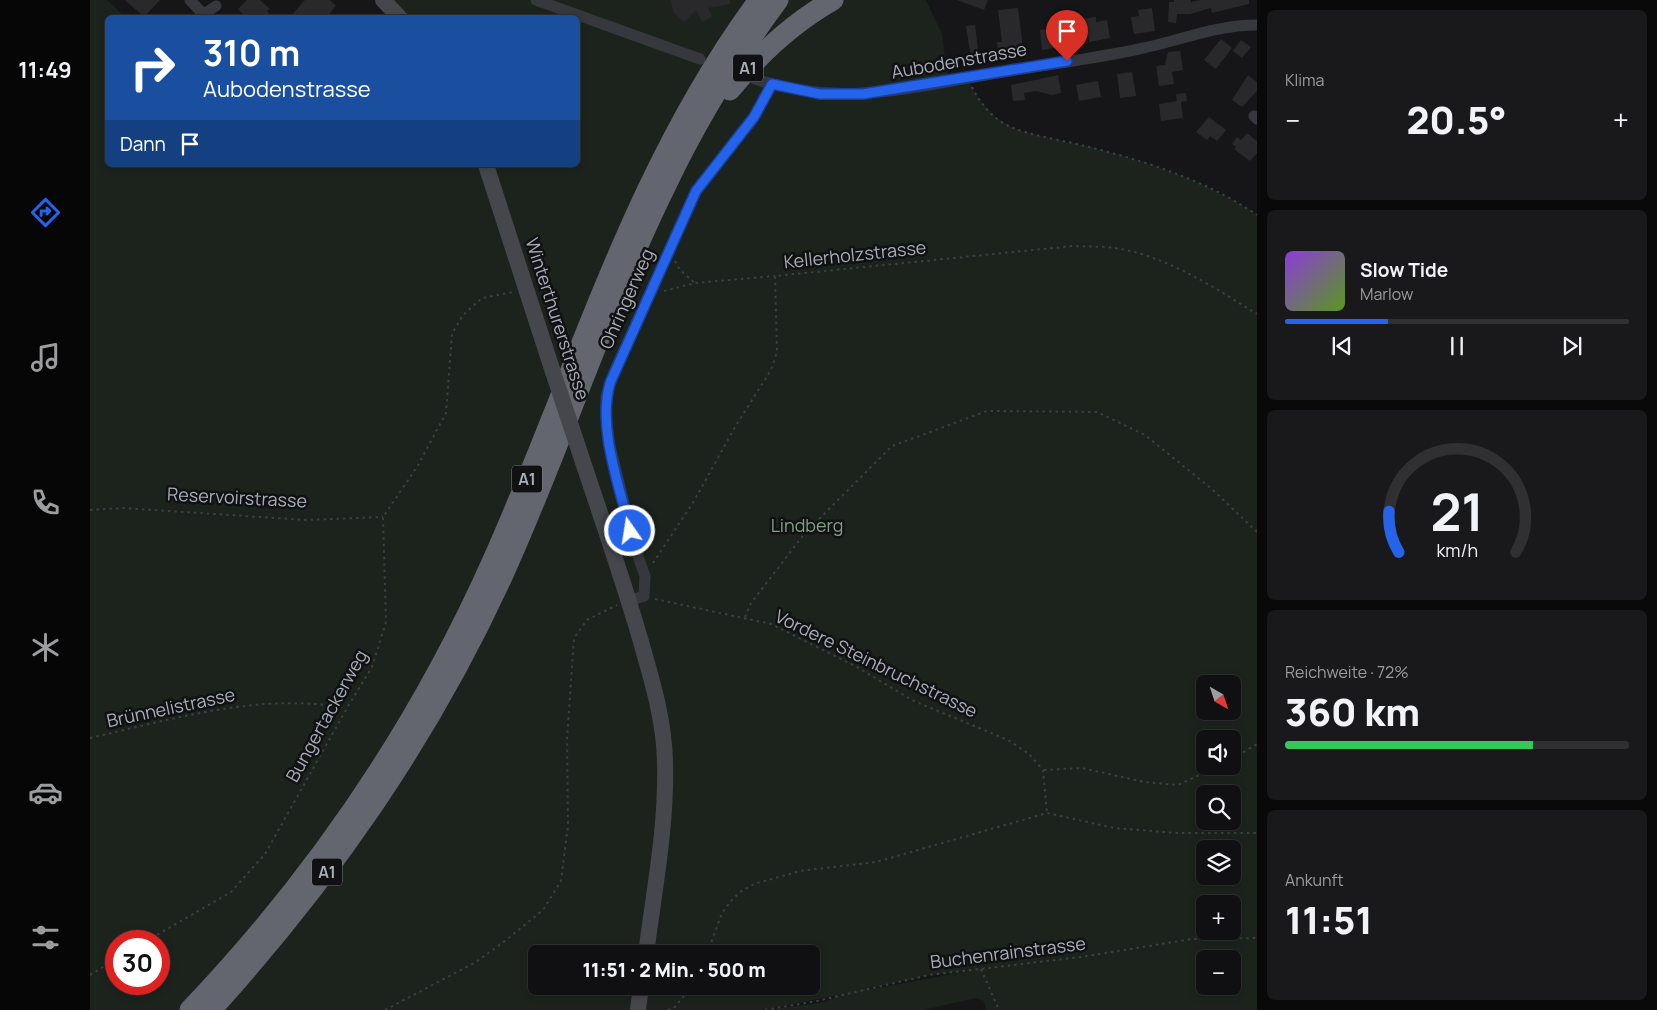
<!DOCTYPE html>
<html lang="de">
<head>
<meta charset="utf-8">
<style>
  :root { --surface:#101012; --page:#19191b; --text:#f1f3f6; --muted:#9c9d9f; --line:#303032; --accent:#2563eb }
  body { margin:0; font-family:Manrope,sans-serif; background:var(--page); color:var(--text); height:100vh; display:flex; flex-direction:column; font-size:19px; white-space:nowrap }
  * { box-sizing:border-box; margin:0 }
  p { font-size:16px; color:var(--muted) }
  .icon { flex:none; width:28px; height:28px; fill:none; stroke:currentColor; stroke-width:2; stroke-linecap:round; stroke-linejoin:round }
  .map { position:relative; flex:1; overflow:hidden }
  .panel { display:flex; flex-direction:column; gap:10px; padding:10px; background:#09090a; width:400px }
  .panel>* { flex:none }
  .top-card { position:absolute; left:15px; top:15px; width:475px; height:152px; border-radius:8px; box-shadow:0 2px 8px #0003,0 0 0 1px var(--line); background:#1a4fa0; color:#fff; overflow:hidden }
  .needle { width:32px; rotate:141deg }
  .controls { position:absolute; left:1106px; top:675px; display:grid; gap:10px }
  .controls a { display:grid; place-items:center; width:45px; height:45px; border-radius:8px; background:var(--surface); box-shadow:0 2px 8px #0003,0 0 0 1px var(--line); font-size:25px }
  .speed { position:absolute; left:15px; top:930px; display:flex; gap:10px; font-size:25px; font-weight:700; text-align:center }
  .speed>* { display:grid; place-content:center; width:65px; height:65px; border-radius:50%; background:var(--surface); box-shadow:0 2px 8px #0003,0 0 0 1px var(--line); line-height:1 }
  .speed .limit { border:8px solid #d22; background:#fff; color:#111 }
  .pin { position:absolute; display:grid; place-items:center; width:42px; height:42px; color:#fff; margin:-51px -21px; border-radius:50% 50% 50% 0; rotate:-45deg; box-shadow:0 0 5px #0007 }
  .pin .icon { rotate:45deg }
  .me { position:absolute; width:55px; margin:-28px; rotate:347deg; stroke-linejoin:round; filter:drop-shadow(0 0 4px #0008) }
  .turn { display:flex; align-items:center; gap:18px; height:105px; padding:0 15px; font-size:22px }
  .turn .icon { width:65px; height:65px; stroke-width:2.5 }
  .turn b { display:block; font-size:35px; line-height:42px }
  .then { display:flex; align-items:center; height:48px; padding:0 15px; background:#0003; gap:10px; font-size:19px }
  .big { font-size:38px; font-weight:800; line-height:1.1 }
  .panel .widget { flex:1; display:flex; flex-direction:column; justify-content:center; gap:8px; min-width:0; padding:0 18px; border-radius:8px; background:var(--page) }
  .panel .dial { align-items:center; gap:0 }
  .dial svg { height:130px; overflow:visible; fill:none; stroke:var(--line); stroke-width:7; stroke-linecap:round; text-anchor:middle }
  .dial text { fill:var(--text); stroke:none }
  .song { display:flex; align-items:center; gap:15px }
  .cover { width:60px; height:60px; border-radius:8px; background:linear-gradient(135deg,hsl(270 70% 55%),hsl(90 70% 35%)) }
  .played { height:5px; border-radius:2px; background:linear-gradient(90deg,var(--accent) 30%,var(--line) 30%) }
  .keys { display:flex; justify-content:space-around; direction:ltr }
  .heat { display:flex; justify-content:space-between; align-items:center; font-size:28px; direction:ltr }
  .charge { height:8px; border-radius:4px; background:linear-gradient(90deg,#34c759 72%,var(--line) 0) }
  .trip { position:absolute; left:438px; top:945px; width:292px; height:50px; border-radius:8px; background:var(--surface); box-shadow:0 2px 8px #0003,0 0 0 1px var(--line); font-weight:800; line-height:50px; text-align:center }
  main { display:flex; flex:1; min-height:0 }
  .tab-bar { display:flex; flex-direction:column; width:90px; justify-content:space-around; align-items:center; background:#060607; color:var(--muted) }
  .tab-bar .icon { width:35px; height:35px }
  .tab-bar .active { color:var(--accent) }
  .tab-bar b { font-size:22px; color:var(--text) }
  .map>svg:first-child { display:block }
  .green { fill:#1c231d; fill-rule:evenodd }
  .building { fill:#29292c }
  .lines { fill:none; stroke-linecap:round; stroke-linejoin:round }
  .path { stroke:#3d3f44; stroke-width:2; stroke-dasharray:2.5 4; stroke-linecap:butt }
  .minor { stroke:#37383d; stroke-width:11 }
  .secondary { stroke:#45474d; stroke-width:16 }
  .motorway { stroke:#63666e; stroke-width:21 }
  .secondary-bridge { stroke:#45474d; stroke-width:16 }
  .route-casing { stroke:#184099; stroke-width:12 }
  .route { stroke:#2563eb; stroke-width:9 }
  .labels { text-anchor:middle; stroke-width:5; stroke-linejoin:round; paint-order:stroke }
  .shield { fill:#111113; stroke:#7b7e86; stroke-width:1 }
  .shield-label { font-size:16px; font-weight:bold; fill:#a8adb8 }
  .street-label { font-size:18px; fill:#a8adb8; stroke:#111113 }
  .park-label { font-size:18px; fill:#7fa381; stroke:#111113 }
</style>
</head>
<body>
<main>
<nav class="tab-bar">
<b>11:49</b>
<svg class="icon active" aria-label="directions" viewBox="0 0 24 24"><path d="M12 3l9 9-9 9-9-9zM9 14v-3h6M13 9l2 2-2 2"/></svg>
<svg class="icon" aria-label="music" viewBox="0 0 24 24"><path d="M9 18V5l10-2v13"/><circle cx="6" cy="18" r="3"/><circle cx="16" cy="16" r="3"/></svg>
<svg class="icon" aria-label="phone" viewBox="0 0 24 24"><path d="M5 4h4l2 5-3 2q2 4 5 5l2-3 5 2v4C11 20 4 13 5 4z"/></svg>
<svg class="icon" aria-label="climate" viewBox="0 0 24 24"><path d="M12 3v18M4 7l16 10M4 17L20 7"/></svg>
<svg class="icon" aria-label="car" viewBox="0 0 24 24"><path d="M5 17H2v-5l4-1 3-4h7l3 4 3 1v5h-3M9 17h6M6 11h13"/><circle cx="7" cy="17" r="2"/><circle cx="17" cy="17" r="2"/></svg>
<svg class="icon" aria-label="filters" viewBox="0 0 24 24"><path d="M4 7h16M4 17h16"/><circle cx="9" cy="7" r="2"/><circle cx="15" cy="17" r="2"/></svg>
</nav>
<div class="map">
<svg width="1167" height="1010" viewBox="0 0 1167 1010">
  <rect width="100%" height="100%" fill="#161618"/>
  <path class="green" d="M0,0h17l18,17 -17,1v147h470v-147l-178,-1 -17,-17h543l16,34 6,47 19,-3c10,21 22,36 42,48 14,8 61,16 80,21 59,15 118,34 168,68v795h-271l-2,-9 -9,-3 -51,12h-157l58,-8 18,-8 -80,16h-673zM1115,684h27v27h-27zM1115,739h27v27h-27zM1115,794h27v27h-27zM1115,849h27v27h-27zM1115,904h27v27h-27zM26,941h43v43h-43zM446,954h275v32h-275zM1115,959h27v27h-27zM879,971l-102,19 -1,-1 63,-14z"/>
  <g class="building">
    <path d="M35,0h35l-16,17z"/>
    <path d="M157,0h13l10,9 -3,2 6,7h-16l-4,-4 -6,4 -9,-9z"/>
    <path d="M215,0h25l6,6 -10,12h-37z"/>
    <path d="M581,0h59v4l-22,4 4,9 -10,5 -6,-12 -12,12 -11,-11z"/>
    <path d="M867,0h31l-4,10z"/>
    <path d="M1084,0h17v2l10,-2h48v4l-37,9 -1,-5 -21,6h-13l-1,9 -8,-1 1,-20h5z"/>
    <path d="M928,8l6,48 -25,3 -2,-17h5l-4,-32z"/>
    <path d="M1062,8l3,23 -21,3 -3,-17 8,-1 -1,-6z"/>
    <path d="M1006,17v5l11,-2 3,18 -21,4 -1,-9 -4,1 -2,-15z"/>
    <path d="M885,25l4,32 -8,2 -5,-33z"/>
    <path d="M958,29l4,2 8,-1 1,12 -7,1v5l-12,2 -2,-20z"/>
    <path d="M1131,39l11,9 -16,21 -12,-9z"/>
    <path d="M1151,40l10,7 -9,11 -9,-7z"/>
    <path d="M1090,51l3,19 -11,2 2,12 -15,2 -3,-20 9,-1 3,-13z"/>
    <path d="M1042,72l4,24 -16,2 -3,-24z"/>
    <path d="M968,75l3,18 -9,2 -16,-4 -12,2 1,7 -12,1 -2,-16z"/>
    <path d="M1158,75l9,7v9l-15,16 -10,-7z"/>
    <path d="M1008,81l3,16 -22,4 -3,-16z"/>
    <path d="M1096,93l1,8 -6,1 2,16 -22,3 -2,-17 18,-3 -1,-7z"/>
    <path d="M1119,117l17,13 -9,11 -7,-5 -3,4 -11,-8z"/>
    <path d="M1157,133l10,8v12l-7,8 -16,-12 2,-2 -4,-3 5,-7 4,3z"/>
  </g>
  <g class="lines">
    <g class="path">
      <path d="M882,87c8,17 22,33 39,40 21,9 51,13 74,19 60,15 121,34 172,69"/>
      <path d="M585,261l5,9 15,13"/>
      <path d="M574,291l31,-8 80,-7"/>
      <path d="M0,510l33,-2 183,12 77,-3"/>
      <path d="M563,563l41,-62 41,-74 36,-57 6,-18 -2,-76 298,-30c14,1 28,0 42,2 52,8 98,39 142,66"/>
      <path d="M565,599l116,25 84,42 59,35 94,39 21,14 14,16 4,43"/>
      <path d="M655,617l6,-14 54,-70 87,-87 95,-35 110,1 48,23 68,55 44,42"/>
      <path d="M0,738c84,-19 170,-46 256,-30"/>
      <path d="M1142,759l25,-15"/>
      <path d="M954,770l38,-2 62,14 34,3 40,-19"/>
      <path d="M56,941l85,-49 34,-38 82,-146 25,-41 14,-45 -3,-105 34,-50 29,-54 6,-79 11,-19 19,-17 31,-6"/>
      <path d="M617,954l15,-41 8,-11 10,-10 14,-8 46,-13 76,-9 171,-49 67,15 62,5h81"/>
      <path d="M891,969l18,41"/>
      <path d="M0,975l26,-16"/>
      <path d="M295,1010l91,-48 29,-21 38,-31 18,-29 7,-56 -1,-86 7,-101 13,-18 30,-15"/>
      <path d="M578,1010l6,-2 18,-22"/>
      <path d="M675,1010l52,-9 112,-26 152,-18 111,-18 65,-1"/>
    </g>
    <g class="minor">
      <path d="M100,0l12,13 5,-1 9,-6"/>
      <path d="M446,0l164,59"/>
      <path d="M665,79c83,29 159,8 242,-6 47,-8 95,-14 142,-24 40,-8 76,-24 118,-24"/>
      <path d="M1164,116l3,3"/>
      <path d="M539,601l15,-5 1,-20 -10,-28 -25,-102 -4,-29v-21l9,-26 81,-179 58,-74 18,-33"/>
    </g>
    <g class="secondary">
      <path d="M293,0l17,18"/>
      <path d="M396,165l67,207"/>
      <path d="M486,441c21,64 44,129 63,194 12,42 25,83 26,126 2,65 -11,129 -19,193"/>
      <path d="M548,1010l3,-24"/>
    </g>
    <g class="motorway">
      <path d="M640,90c29,-36 63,-67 103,-90"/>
      <path d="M100,1010c126,-132 229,-284 303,-450 85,-190 141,-392 266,-560"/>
      <path d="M121,1010c118,-131 216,-270 290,-431 59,-129 102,-266 165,-394 31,-65 69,-127 112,-185"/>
    </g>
    <path class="secondary-bridge" d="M463,372l23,69"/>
  </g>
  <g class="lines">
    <defs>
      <path id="route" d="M540,531c-10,-45 -33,-102 -20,-148l86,-192 58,-74 18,-33 48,10h43l204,-33"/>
    </defs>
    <use href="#route" class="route-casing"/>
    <use href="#route" class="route"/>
  </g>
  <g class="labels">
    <g class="shield">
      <rect x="643" y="54.5" width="30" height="27" rx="4"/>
      <rect x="422" y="465.5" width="30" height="27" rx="4"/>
      <rect x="222" y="858.5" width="30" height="27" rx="4"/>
    </g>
    <g class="shield-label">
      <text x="658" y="74">A1</text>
      <text x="437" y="485">A1</text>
      <text x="237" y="878">A1</text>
    </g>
    <g class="street-label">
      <text transform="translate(869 61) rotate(-10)" y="6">Aubodenstrasse</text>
      <text transform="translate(765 255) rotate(-6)" y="6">Kellerholzstrasse</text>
      <text transform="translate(537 299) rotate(-66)" y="6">Ohringerweg</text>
      <text transform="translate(467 319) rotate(72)" y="6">Winterthurerstrasse</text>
      <text transform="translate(147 498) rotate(3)" y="6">Reservoirstrasse</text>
      <text transform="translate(786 664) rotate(26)" y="6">Vordere Steinbruchstrasse</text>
      <text transform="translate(81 708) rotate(-12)" y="6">Brünnelistrasse</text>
      <text transform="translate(237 716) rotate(-61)" y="6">Bungertackerweg</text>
      <text transform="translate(918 953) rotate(-7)" y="6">Buchenrainstrasse</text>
    </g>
    <g class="park-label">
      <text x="717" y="532">Lindberg</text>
    </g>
  </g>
</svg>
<div class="controls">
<a><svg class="needle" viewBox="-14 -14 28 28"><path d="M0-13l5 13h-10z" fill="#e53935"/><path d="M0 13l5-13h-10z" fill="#9c9d9f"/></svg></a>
<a><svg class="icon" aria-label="sound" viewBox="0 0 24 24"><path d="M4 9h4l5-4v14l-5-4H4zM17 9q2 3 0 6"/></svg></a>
<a><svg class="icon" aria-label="search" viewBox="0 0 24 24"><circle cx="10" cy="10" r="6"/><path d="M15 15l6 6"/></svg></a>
<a><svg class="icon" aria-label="layers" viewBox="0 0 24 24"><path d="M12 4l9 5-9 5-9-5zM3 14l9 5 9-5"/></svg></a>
<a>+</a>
<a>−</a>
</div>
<div class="speed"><div class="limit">30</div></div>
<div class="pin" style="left:977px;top:61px;background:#d93025"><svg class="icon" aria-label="arrive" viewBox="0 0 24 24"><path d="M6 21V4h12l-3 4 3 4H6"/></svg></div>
<svg class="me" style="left:540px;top:531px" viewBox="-20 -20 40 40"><circle r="17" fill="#2563eb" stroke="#fff" stroke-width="3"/><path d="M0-11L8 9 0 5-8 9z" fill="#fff"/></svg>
<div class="trip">11:51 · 2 Min. · 500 m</div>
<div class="top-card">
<div class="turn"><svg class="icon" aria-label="right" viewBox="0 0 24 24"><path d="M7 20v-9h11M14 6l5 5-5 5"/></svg><div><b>310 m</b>Aubodenstrasse</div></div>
<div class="then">Dann<svg class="icon" aria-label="arrive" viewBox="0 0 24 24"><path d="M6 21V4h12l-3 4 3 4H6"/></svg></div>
</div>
</div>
<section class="panel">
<div class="widget"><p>Klima</p>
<div class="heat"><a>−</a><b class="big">20.5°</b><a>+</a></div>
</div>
<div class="widget">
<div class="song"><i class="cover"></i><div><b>Slow Tide</b><p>Marlow</p></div></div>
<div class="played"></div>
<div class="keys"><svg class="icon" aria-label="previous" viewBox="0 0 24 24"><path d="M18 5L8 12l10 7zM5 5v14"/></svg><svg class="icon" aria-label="pause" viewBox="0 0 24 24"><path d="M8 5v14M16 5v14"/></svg><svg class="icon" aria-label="next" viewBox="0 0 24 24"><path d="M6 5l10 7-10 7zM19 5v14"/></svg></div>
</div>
<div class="widget dial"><svg viewBox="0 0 100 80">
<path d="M14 69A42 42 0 1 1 86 69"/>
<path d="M14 69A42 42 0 0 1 8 44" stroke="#2563eb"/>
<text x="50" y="56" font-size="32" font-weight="700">21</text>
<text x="50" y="72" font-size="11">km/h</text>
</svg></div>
<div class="widget"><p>Reichweite · 72%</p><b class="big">360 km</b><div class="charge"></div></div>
<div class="widget"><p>Ankunft</p><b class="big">11:51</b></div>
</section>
</main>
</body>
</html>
